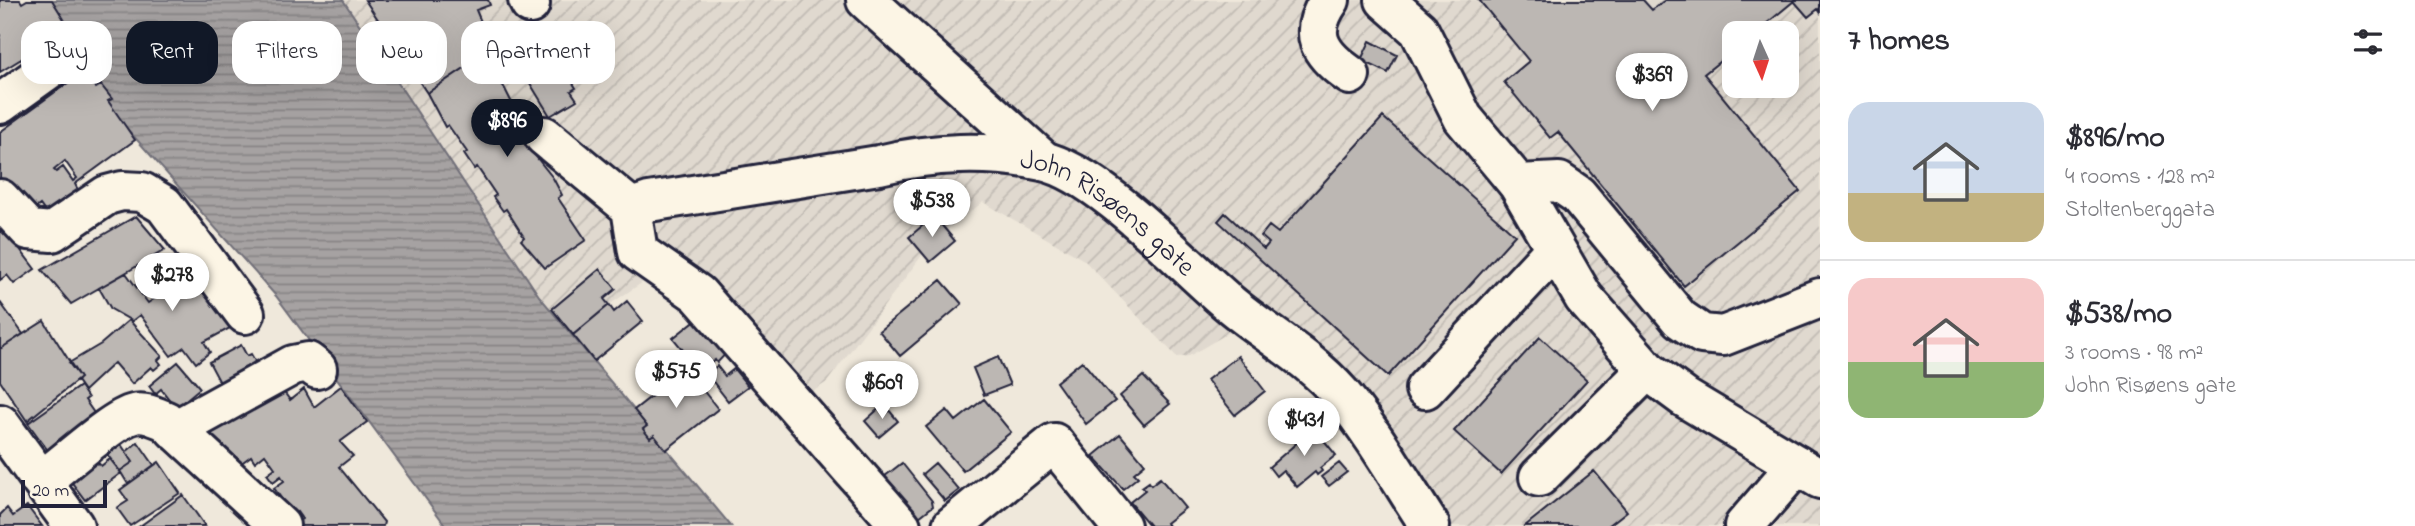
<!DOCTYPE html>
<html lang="en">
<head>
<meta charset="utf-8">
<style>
  body { margin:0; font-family:"Indie Flower",sans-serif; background:#f2f2f3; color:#2b2b33; height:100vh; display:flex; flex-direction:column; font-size:26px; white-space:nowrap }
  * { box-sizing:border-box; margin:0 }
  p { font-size:23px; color:#7c7c81 }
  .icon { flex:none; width:38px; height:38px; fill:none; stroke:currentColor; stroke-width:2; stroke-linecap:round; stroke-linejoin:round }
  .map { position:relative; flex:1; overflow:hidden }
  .details { display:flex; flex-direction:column; background:#fff; width:595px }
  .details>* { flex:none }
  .banner { position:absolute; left:21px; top:21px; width:665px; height:63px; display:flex; gap:14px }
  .needle { width:46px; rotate:177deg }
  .buttons { position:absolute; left:1722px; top:21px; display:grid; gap:14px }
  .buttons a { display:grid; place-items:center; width:77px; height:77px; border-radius:14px; background:#fff; box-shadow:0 7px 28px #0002; font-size:35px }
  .scale { position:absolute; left:21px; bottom:18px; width:86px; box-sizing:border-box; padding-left:7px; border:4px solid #22223b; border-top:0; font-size:19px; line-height:24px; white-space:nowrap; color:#22223b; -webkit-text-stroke:5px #fcf5e5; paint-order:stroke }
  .price { position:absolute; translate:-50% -60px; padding:0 16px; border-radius:24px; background:#fff; color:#222; font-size:23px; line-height:46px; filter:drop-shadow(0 2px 4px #0008) }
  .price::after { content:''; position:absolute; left:50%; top:42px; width:21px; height:16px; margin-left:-10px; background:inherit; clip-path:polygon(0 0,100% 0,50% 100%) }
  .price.current { background:#111827; color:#fff }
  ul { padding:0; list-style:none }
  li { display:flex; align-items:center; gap:21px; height:175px; padding:0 28px }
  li+li { border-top:2px solid #e1e1e2 }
  li span { display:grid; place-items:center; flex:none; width:196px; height:140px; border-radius:21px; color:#555 }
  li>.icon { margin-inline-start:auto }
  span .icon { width:84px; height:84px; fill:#fffc; stroke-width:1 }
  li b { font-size:30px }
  h2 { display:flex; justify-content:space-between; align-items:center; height:84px; padding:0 28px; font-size:30px }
  .tag { padding:0 24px; border-radius:21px; background:#fff; box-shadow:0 7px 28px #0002; font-size:24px; line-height:63px }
  .tag.current { background:#111827; color:#fff }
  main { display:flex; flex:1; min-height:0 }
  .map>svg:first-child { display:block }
</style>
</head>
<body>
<main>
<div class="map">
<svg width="1820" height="526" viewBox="0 0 1820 526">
  <defs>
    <pattern id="industrial-furrows" width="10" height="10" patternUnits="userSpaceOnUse" patternTransform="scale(1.75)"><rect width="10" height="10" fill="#e0d9cf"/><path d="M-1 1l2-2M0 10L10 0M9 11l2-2" fill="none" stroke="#c0bab3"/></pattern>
    <pattern id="water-rules" width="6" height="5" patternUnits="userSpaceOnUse" patternTransform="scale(1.75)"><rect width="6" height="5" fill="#a6a2a2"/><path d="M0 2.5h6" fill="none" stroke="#878485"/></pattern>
  </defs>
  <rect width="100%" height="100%" fill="#efe8db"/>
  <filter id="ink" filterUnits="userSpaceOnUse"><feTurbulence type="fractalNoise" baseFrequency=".0143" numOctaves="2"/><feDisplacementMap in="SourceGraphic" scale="14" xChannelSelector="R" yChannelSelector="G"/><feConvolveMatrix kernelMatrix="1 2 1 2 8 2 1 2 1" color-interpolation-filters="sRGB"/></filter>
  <g filter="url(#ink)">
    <path fill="url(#industrial-furrows)" fill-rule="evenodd" d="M 343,0 L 1820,0 L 1820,526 L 1435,526 L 1370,435 L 1242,325 L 1189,356 L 1177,357 L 1084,260 L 983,202 L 932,242 L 827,382 L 803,398 L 685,273 L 643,282 L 569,332 L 539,296 ZM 1734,33 L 1787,33 L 1787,86 L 1734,86 Z"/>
    <path fill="url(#water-rules)" stroke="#716f79" stroke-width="2" d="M 47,0 L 343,0 L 539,296 L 731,526 L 446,526 L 276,296 L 121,122 Z"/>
    <path fill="#bcb7b3" stroke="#22223b" stroke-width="2" fill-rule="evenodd" d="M 0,0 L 20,0 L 22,3 L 27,0 L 52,0 L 70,29 L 0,72 Z
      M 365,0 L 488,0 L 490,5 L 476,10 L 494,53 L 483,60 L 481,57 L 427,93 Z
      M 1479,0 L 1643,0 L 1652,10 L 1665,0 L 1820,0 L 1820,12 L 1818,9 L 1808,17 L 1794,1 L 1755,33 L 1734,33 L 1734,50 L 1704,74 L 1800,191 L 1684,286 L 1558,132 L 1550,138 L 1504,82 L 1529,61 Z
      M 542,33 L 576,88 L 571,91 L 577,100 L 550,116 L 511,52 Z
      M 1370,41 L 1397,55 L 1388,73 L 1361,60 Z
      M 481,57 L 504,87 L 513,105 L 509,108 L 528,133 L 537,150 L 533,153 L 553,178 L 562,195 L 558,198 L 586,240 L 545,268 L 521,240 L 524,237 L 506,209 L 503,211 L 493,197 L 496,195 L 477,167 L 474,169 L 464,154 L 467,152 L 448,125 L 445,127 L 427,93 Z
      M 83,72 L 96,88 L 101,85 L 112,99 L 108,101 L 135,140 L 75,184 L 78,190 L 46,213 L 40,205 L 25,216 L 0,188 L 0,132 ZM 65,161 L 77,178 L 73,181 L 63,167 L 56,172 L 54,170 Z
      M 1383,117 L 1515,235 L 1388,376 L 1218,221 L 1225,213 L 1264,249 L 1269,243 L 1261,236 L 1269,226 L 1278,233 Z
      M 136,216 L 165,250 L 71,304 L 42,270 Z
      M 934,216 L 955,241 L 930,262 L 909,237 Z
      M 4,228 L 35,269 L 14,284 L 7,275 L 0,280 L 0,231 Z
      M 600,269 L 616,289 L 604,299 L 609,305 L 573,335 L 552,309 Z
      M 193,272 L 232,327 L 204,342 L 210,352 L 196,363 L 184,347 L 171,356 L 140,315 L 132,321 L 111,309 L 99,288 L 126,273 L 148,303 Z
      M 941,280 L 962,304 L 900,356 L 879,331 Z
      M 627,301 L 643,321 L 594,361 L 573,335 L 609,305 L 614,312 Z
      M 0,302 L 23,334 L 0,349 Z
      M 707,311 L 734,345 L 717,363 L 715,360 L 700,371 L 673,338 Z
      M 129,320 L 162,356 L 158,360 L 161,364 L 154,370 L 151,367 L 132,384 L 114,363 L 84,391 L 77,381 L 80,378 L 69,363 L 101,344 Z
      M 44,321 L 80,378 L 27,421 L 0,381 L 0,349 Z
      M 1540,337 L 1587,380 L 1501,474 L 1454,431 Z
      M 241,345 L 247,356 L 251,354 L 255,361 L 252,365 L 257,375 L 225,392 L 209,362 Z
      M 1238,356 L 1265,391 L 1235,415 L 1207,380 Z
      M 998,357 L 1010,385 L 984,395 L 973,368 Z
      M 1082,361 L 1115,401 L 1086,424 L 1056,382 Z
      M 178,362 L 200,388 L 176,408 L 161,389 L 155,394 L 149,386 Z
      M 717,366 L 725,376 L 734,369 L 748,386 L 728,401 L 707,374 Z
      M 686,369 L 718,409 L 666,450 L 654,435 L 650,438 L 643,429 L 647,426 L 634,410 Z
      M 1143,376 L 1170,404 L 1144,425 L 1120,396 Z
      M 80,386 L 88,398 L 85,400 L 103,426 L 57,463 L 28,423 Z
      M 341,386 L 367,422 L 340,442 L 353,456 L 339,467 L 384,522 L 383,526 L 297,526 L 295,523 L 302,519 L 297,512 L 293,515 L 274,488 L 284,481 L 281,476 L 273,482 L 267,474 L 275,468 L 265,454 L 255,462 L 251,456 L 232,470 L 192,434 L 283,391 L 290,400 L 304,389 L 314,407 Z
      M 984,399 L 1011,432 L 963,471 L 926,427 L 947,410 L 956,421 Z
      M 884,404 L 898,421 L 879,437 L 865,421 Z
      M 1314,428 L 1336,455 L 1320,468 L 1322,471 L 1317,475 L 1315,472 L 1297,487 L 1283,470 L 1276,476 L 1269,467 Z
      M 1120,434 L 1145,464 L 1134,473 L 1138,477 L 1123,489 L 1093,456 Z
      M 138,442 L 154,465 L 128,484 L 120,471 L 133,462 L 126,452 Z
      M 120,443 L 133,462 L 120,471 L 106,453 Z
      M 90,452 L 101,466 L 110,459 L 121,473 L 85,500 L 64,472 Z
      M 159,462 L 180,493 L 130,526 L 117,508 L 128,501 L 120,490 Z
      M 902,463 L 932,501 L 933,506 L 914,521 L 876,483 Z
      M 935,463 L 959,490 L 945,501 L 922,474 Z
      M 1339,463 L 1347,472 L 1329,486 L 1321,477 Z
      M 1594,471 L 1627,511 L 1608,526 L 1525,526 Z
      M 1160,478 L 1185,508 L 1166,523 L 1168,526 L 1150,526 L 1130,502 L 1145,490 L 1142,487 L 1149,482 L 1151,485 Z
      M 183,495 L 205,526 L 140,526 Z
      M 27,506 L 42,526 L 0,526 L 0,515 L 7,508 L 13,516 Z"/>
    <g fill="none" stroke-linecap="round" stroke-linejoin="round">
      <g stroke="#22223b" stroke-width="44">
        <g id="minor">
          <path d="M 528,0 L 530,4"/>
          <path d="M 866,0 L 1044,161"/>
          <path d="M 1330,0 C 1306,34 1320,54 1350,75"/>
          <path d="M 1385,0 L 1419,30 L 1463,118 L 1518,184 L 1584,298 L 1647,370 L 1685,398 L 1820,479"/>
          <path d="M 0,104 L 70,54"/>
          <path d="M 544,136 L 631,208 L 638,252 L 698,294 L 901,526"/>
          <path d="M 1518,184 L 1559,182 L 1578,195 L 1680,319 L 1702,334 L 1723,336 L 1820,298"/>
          <path d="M 0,199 L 29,230 L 52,232 L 107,195 L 122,191 L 142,192 L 164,205 L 245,314"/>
          <path id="s1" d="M 631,208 L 649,202 L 879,165 C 931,152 989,150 1042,161 C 1100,173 1183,265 1230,304 C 1267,335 1309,357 1341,394 C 1375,435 1401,482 1430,526"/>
          <path d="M 1425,389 L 1554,250"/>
          <path d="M 0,424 L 74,526"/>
          <path d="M 175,430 L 293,365 L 308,362 L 317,369"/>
          <path d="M 1539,477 L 1647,370"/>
          <path d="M 41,481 C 62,466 114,418 134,414 C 145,411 156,417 166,421 L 280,526"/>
          <path d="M 952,526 L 1054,443 L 1121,526"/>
          <path d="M 1744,526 L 1797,465"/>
        </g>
      </g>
      <use href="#minor" stroke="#fcf5e5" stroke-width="38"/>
    </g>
  </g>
  <g text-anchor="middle" stroke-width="5" stroke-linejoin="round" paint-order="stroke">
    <g font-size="28" fill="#22223b" stroke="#fcf5e5">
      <text dy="10" stroke="none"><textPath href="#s1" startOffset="499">John Risøens gate</textPath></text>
    </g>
  </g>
</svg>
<div class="buttons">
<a><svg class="needle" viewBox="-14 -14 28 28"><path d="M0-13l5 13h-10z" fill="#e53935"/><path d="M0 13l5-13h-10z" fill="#7c7c81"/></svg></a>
</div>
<div class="scale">20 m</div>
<b class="price" style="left:1652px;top:113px">$369</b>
<b class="price current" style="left:507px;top:159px">$896</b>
<b class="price" style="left:932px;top:239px">$538</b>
<b class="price" style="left:172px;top:313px">$278</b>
<b class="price" style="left:676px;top:410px">$575</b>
<b class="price" style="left:882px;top:421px">$609</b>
<b class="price" style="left:1304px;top:458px">$431</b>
<div class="banner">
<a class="tag">Buy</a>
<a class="tag current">Rent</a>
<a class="tag">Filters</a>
<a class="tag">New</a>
<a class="tag">Apartment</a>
</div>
</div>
<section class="details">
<h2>7 homes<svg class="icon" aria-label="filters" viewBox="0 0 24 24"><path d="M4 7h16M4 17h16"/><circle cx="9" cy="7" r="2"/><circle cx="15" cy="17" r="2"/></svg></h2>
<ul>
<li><span style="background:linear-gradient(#c9d6e8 65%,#c2b280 0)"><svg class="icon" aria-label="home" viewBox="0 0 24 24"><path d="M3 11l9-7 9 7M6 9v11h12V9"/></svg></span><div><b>$896/mo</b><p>4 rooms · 128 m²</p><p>Stoltenberggata</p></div></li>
<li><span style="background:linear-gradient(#f6c9c9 60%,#8fb573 0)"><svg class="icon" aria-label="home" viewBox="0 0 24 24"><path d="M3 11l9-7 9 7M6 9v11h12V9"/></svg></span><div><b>$538/mo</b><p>3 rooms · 98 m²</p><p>John Risøens gate</p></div></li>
</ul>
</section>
</main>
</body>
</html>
